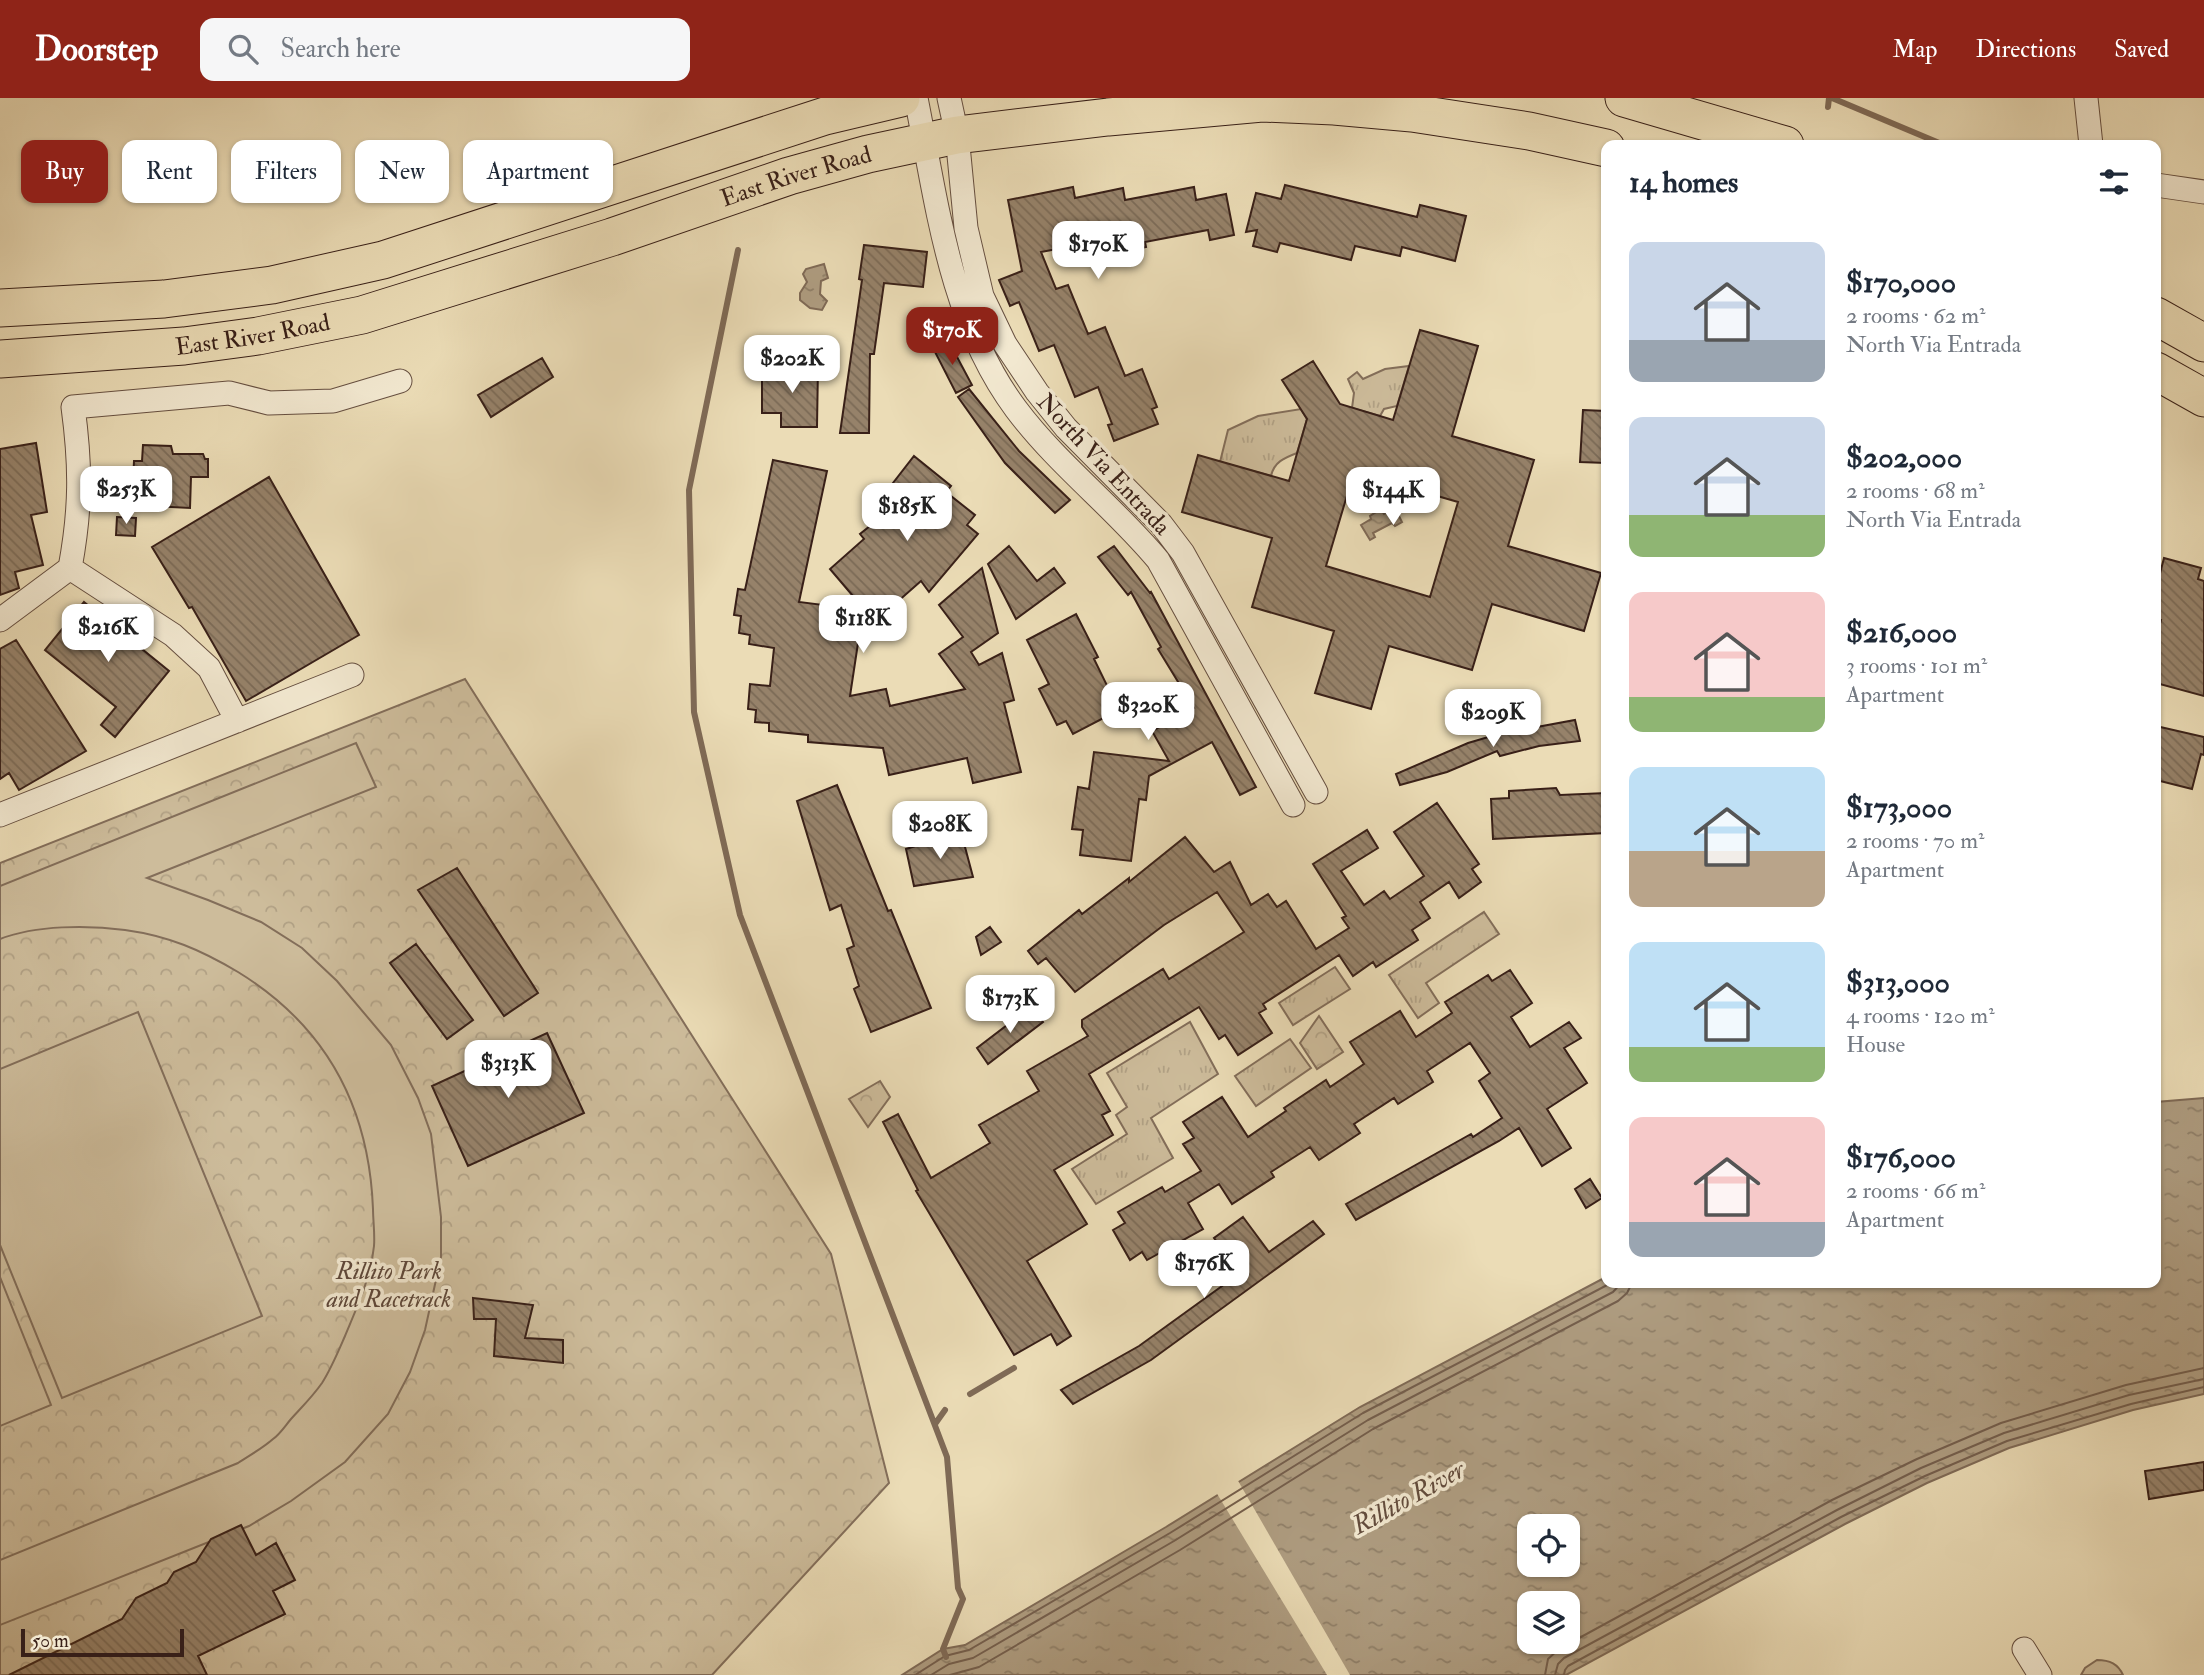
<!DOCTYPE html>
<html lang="en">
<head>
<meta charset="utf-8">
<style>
  body { margin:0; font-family:"IM FELL Double Pica",serif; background:#f6f6f7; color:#1f2937; height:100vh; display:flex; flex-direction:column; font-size:26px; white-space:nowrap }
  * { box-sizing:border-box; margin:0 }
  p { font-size:23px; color:#747a83 }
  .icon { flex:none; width:38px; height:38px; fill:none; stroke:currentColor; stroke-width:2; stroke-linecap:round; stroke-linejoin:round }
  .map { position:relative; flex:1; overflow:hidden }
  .details { position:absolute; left:1601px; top:42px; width:560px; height:1148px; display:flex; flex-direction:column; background:#fff; border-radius:14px; box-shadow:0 2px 5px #0004 }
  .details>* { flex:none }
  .guide { position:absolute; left:21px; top:42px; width:665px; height:63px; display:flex; gap:14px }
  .buttons { position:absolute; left:1517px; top:1416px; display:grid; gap:14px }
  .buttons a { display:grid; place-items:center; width:63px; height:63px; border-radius:14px; background:#fff; box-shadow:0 2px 5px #0004; font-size:35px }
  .scale { position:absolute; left:21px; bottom:18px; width:163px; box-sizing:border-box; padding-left:7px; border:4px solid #392018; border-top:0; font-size:19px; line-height:24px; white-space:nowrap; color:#392018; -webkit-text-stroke:5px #f2e8d0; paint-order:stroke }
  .price { position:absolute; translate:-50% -60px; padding:0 16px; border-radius:14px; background:#fff; color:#222; font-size:23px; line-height:46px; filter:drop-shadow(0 2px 4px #0008) }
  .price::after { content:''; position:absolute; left:50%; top:42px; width:21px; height:16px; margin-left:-10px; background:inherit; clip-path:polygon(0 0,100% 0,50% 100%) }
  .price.current { background:#8f2418; color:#fff }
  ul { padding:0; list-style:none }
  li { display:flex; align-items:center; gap:21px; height:175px; padding:0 28px }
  li span { display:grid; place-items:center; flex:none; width:196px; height:140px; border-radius:14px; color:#555 }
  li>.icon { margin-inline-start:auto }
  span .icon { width:84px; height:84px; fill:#fffc; stroke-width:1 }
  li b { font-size:30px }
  h2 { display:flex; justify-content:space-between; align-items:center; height:84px; padding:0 28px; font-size:30px }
  .chip { padding:0 24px; border-radius:14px; background:#fff; box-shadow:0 2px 5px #0004; font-size:24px; line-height:63px }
  .chip.current { background:#8f2418; color:#fff }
  header { display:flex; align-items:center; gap:42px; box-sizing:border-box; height:98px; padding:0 35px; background:#8f2418; color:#fff }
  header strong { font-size:33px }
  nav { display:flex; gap:38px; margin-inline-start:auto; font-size:24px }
  .search { width:490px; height:63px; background:#f6f6f7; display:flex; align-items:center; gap:18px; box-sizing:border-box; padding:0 24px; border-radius:14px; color:#747a83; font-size:26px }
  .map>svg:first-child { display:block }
</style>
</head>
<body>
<header>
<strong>Doorstep</strong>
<div class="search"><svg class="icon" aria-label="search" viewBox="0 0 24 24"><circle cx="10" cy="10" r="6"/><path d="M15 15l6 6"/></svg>Search here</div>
<nav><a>Map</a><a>Directions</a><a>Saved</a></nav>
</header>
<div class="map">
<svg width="2204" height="1577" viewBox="0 0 2204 1577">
  <defs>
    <pattern id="grass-tufts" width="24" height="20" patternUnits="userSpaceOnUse" patternTransform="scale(1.75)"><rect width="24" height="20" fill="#cdbc9b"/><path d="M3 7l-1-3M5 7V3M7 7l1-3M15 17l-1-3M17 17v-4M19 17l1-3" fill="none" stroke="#b1a185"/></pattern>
    <pattern id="park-crowns" width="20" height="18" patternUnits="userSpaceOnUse" patternTransform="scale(1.75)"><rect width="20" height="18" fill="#cdbc9b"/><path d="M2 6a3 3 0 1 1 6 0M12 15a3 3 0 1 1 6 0" fill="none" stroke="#b1a185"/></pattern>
    <pattern id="water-ripples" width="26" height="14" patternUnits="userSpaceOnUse" patternTransform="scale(1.75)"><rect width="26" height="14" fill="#ae9c80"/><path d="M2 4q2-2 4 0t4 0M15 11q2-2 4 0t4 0" fill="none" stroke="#8f7f68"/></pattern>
    <pattern id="building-back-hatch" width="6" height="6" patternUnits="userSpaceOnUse" patternTransform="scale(1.75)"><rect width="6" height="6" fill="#96826a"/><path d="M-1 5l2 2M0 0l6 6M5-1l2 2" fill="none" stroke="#7b6a56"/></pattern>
  </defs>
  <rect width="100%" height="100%" fill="#ebdcb6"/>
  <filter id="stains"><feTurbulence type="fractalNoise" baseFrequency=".00286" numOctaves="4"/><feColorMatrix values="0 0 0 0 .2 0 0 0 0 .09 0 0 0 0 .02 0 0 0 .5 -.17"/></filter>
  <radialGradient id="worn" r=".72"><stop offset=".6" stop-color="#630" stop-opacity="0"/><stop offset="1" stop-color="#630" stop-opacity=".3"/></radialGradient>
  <path fill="url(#grass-tufts)" stroke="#836e5a" stroke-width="2" d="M 1409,268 L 1397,308 L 1384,311 L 1380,318 L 1352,310 L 1354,295 L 1348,281 L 1357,274 L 1363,281 L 1385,271 Z
    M 1301,311 L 1307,321 L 1297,355 C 1284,360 1274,364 1271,378 L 1220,364 L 1228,332 L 1258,318 Z
    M 1484,814 L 1499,836 L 1426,885 L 1439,905 L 1418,920 L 1389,877 Z
    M 1335,869 L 1350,891 L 1293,927 L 1279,905 Z
    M 1190,924 L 1218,976 L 1151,1020 L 1173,1060 L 1096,1106 L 1072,1071 L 1127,1036 L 1116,1017 L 1127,1009 L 1107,975 Z
    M 1290,941 L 1311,970 L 1256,1008 L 1235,978 Z"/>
  <path fill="url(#park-crowns)" stroke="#836e5a" stroke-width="2" d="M 465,581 L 831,1156 L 889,1385 L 712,1577 L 0,1577 L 0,765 Z
    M 1319,918 L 1343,954 L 1317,971 L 1300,945 Z
    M 880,983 L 890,999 L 868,1029 L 849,1001 Z"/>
  <path fill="#cdbc9b" stroke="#836e5a" stroke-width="2" d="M 356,645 L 376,689 L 147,780 L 208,802 L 261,824 L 302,850 L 337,883 L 391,947 L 418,1000 L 431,1036 L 441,1119 L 441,1159 L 425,1232 L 410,1274 L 388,1316 L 345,1364 L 291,1403 L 249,1428 L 0,1527 L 0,1462 L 238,1365 C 250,1357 263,1350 273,1341 C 280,1336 285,1328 291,1321 C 301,1310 313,1298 322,1285 C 331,1271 338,1254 345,1238 C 357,1209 371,1179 374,1148 C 375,1136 373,1122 373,1111 C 369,1007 326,928 238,874 C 201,852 169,838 125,832 C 88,827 36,827 0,841 L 0,788 Z
    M 138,914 L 262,1218 L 62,1300 L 0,1147 L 0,971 Z
    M 0,1179 L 51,1307 L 0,1328 Z
    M 2097,1562 C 2110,1562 2118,1566 2123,1577 L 2081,1577 L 2085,1570 Z"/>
  <path fill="url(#water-ripples)" stroke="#7f6a56" stroke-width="2" fill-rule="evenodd" d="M 824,166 L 828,180 L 821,183 L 820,196 L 827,203 L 822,212 L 810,210 L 800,202 L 800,195 L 807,184 L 803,176 L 806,171 Z
    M 1395,410 L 1402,424 L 1395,428 L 1392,425 L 1373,435 L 1375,439 L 1370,442 L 1361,427 L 1371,421 L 1370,418 L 1381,411 L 1384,416 Z
    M 2204,1000 L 2204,1296 L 2133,1312 L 2009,1350 L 1927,1385 L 1845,1426 L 1566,1577 L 902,1577 L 943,1551 L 965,1547 L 1166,1429 L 1360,1309 L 1606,1179 L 1606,1185 L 2156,1185 L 2156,1004 ZM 1530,1428 L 1568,1428 L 1568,1466 L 1530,1466 ZM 1530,1505 L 1568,1505 L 1568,1544 L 1530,1544 Z"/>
  <path fill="#ebdcb6" d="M 1237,1381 L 1350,1577 L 1327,1577 L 1216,1394 Z"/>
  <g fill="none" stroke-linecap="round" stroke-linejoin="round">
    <path stroke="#745e4c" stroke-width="2" d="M 915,1577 L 945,1558 L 969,1552 L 1170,1435 L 1363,1315 L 1611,1185
      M 931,1577 L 949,1566 L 973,1560 L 1174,1443 L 1368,1322 L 1613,1194 L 1621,1185
      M 950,1577 L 979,1569 L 1180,1452 L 1373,1331 L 1618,1203 L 1627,1195 L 1632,1185
      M 1545,1577 L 1548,1561 L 1559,1551 L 1832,1402 L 1917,1361 L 2001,1325 L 2126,1287 L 2204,1270
      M 1555,1577 L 1558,1566 L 1564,1560 L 1837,1412 L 1921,1370 L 2004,1335 L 2129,1297 L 2204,1281
      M 1564,1577 L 1565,1572 L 1568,1568 L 1841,1419 L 1925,1378 L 2007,1343 L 2131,1306 L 2204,1289"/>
    <path stroke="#7f6a56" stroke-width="6" d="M 1832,0 L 1944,47
      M 1828,9 L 1829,0
      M 738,152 L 689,392 L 694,614 L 740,817 L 947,1359 L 958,1490 L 963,1501 L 943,1551 L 946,1559
      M 970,1296 L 1014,1270
      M 935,1326 L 945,1312"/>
  </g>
  <path fill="url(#building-back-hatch)" stroke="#392018" stroke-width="2" fill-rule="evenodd" d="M 1285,87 L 1417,119 L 1420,107 L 1466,118 L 1455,163 L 1402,149 L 1400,158 L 1355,148 L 1351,162 L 1280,145 L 1277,154 L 1253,148 L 1257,132 L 1246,134 L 1256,95 L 1281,101 Z
    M 1073,89 L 1075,100 L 1123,90 L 1125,102 L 1194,89 L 1196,102 L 1226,96 L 1234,137 L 1210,142 L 1208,132 L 1145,144 L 1146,149 L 1127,153 L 1126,145 L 1079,154 L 1078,147 L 1041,154 L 1056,191 L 1068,187 L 1088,236 L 1105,229 L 1125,278 L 1142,271 L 1157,309 L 1152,311 L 1158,326 L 1114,343 L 1108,327 L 1112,326 L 1098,289 L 1075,299 L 1054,247 L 1039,253 L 1019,204 L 1010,208 L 999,182 L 1022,173 L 1008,102 Z
    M 864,147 L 927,154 L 923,189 L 884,185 L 874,256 L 870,256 L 869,335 L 840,335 L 862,182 L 859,181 Z
    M 1420,232 L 1478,248 L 1452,338 L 1534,362 L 1508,448 L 1601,475 L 1584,533 L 1492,506 L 1472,572 L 1389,548 L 1371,611 L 1315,595 L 1334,533 L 1252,509 L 1272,440 L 1182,414 L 1198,357 L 1289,383 L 1307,321 L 1282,282 L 1313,263 L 1340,306 L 1393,322 ZM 1354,374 L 1458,404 L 1430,499 L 1326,468 Z
    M 948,242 L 972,287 L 956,295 L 933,250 Z
    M 542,260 L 553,279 L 491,319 L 478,297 Z
    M 783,268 L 818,268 L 817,329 L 781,329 L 781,315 L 762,315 L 762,274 L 782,274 Z
    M 969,291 L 1019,353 L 1070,402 L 1055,415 L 1005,365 L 958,299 Z
    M 1583,312 L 1606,313 L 1606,365 L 1580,364 Z
    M 36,345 L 47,414 L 31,417 L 43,467 L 15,474 L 19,490 L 0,497 L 0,351 Z
    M 143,347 L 171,348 L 173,356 L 203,356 L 205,361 L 208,361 L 208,379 L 191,379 L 190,410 L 132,407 L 134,363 L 142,363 Z
    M 914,358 L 951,388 L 946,394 L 975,417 L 967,427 L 978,436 L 929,494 L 921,483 L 888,512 L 894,519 L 881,531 L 830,471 L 864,441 L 860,436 L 890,412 L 879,403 Z
    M 773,362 L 827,373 L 799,504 L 863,512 L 850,598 L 886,591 L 890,608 L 965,591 L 939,556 L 963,539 L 939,507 L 982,470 L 998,535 L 971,554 L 979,567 L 1002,555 L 1014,602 L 1004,605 L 1021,674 L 973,685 L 967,660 L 889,677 L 883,650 L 808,644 L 808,637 L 769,633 L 769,625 L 755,624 L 756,612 L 748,611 L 750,586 L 770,588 L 774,550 L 749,546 L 750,537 L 739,535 L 741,518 L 734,517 L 738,491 L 745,492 Z
    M 269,379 L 359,537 L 246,603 L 192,509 L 189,510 L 152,449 Z
    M 117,419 L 136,420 L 135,438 L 116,437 Z
    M 1009,448 L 1037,483 L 1054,470 L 1065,485 L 1016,521 L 988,466 Z
    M 1114,448 L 1150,495 L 1151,494 L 1256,689 L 1240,697 L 1212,644 L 1149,678 L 1146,702 L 1139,701 L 1131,763 L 1080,757 L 1083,732 L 1072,731 L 1078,689 L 1089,691 L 1094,654 L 1169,663 L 1152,633 L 1194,610 L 1158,551 L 1161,549 L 1131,494 L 1128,497 L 1098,459 Z
    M 2164,460 L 2201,470 L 2198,481 L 2204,483 L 2204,598 L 2156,585 L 2156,541 L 2161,522 L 2156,521 L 2156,491 Z
    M 84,504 L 169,573 L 115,639 L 101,627 L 116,609 L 45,552 Z
    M 1076,516 L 1098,559 L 1094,561 L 1119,612 L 1073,636 L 1066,623 L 1057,627 L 1039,591 L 1049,586 L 1027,542 Z
    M 16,542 L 86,653 L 19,692 L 9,675 L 0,681 L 0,551 Z
    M 1575,622 L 1580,643 L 1539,648 L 1500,658 L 1497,653 L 1447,674 L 1400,687 L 1396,676 L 1468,645 L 1526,628 L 1526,631 Z
    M 2156,628 L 2204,639 L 2204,657 L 2201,656 L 2192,691 L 2156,682 Z
    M 837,687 L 888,813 L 891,812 L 931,910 L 871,934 L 854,891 L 859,888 L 847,851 L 854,848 L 841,807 L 830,812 L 797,703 Z
    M 1556,690 L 1560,697 L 1606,695 L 1606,735 L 1493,741 L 1491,701 L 1509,700 L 1509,693 Z
    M 1437,705 L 1479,766 L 1472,771 L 1481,784 L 1459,800 L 1449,784 L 1420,804 L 1430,820 L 1412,832 L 1418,842 L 1376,869 L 1373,864 L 1353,878 L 1339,857 L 1263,906 L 1266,911 L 1259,915 L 1272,935 L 1238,957 L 1225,937 L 1219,941 L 1199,909 L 1089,976 L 1110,1013 L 1102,1017 L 1113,1037 L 1054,1072 L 1087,1126 L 1027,1163 L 1071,1238 L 1057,1247 L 1051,1236 L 1014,1257 L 916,1093 L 918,1092 L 883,1024 L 898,1016 L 931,1080 L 990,1045 L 979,1027 L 1039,993 L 1027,973 L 1088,938 L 1082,929 L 1082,922 L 1163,871 L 1169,881 L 1244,834 L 1217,794 L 1164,827 L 1075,894 L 1046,860 L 1038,866 L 1028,853 L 1079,812 L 1082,816 L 1129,780 L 1129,784 L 1185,739 L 1214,774 L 1230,764 L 1251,807 L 1268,796 L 1277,809 L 1286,803 L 1316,851 L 1349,830 L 1342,820 L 1346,818 L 1313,766 L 1367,732 L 1378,750 L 1341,773 L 1364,807 L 1384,793 L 1390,801 L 1424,778 L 1394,734 Z
    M 961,734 L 973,779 L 914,788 L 906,751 Z
    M 457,770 L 538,895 L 504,918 L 418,792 Z
    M 990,829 L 1001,844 L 981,857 L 976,839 Z
    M 416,846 L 473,922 L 447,941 L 390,865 Z
    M 1510,872 L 1532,905 L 1511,919 L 1530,949 L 1569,924 L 1581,940 L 1564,950 L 1587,985 L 1547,1011 L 1571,1050 L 1542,1068 L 1519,1030 L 1499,1043 L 1356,1122 L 1346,1106 L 1471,1036 L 1473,1039 L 1502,1020 L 1479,983 L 1490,975 L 1470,945 L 1427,973 L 1433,984 L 1398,1006 L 1394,1000 L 1354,1026 L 1360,1035 L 1319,1062 L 1310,1049 L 1271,1074 L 1274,1079 L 1232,1106 L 1219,1086 L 1188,1105 L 1203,1131 L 1147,1162 L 1142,1154 L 1130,1162 L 1113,1132 L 1125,1125 L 1118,1114 L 1162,1089 L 1165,1094 L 1201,1073 L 1183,1046 L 1194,1040 L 1183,1024 L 1222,999 L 1248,1039 L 1286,1013 L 1284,1010 L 1326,982 L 1330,989 L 1364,966 L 1350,944 L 1400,913 L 1416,939 L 1452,915 L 1445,904 L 1488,877 L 1492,883 Z
    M 1032,908 L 1043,924 L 988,966 L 977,950 Z
    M 547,935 L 584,1015 L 468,1068 L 432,988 Z
    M 1590,1081 L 1602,1100 L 1586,1110 L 1575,1091 Z
    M 1243,1119 L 1269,1154 L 1313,1123 L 1324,1136 L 1151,1262 L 1073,1306 L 1061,1292 L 1139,1248 L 1240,1175 L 1214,1140 Z
    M 473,1200 L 533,1207 L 525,1240 L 563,1242 L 563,1265 L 494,1258 L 496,1221 L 474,1221 Z
    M 2204,1364 L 2204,1392 L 2149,1401 L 2145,1373 Z
    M 241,1427 L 256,1457 L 276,1445 L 295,1482 L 273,1493 L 285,1516 L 198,1558 L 207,1577 L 9,1577 L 122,1521 L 136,1500 L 167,1485 L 174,1474 L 196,1464 L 211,1441 Z"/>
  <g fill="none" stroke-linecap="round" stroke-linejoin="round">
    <g stroke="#664f40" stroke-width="25">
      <path id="street" d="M 916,0 C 937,105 950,223 1016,311 C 1058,367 1114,409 1158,462 L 1293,707
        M 949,0 L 957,37 L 966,130 L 982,198 L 1005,246 L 1037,294 L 1066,330 L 1161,426 L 1183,455 L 1316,694
        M 2086,0 L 2091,47
        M 2156,87 L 2204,94
        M 70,470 L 173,537 L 209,570 L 237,623
        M 0,522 L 70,470 C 81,411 81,368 73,309 L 229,295 L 269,305 L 333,303 L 400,283
        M 0,717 L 352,577
        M 2024,1551 L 2040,1577"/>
    </g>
    <g stroke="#392018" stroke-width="39">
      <g id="primary">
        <path d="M 1624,0 L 1785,47"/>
        <path d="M 0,210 L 164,201 L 272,187 L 383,162 L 825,18 L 901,0"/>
        <path d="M 2156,218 L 2204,245"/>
        <path id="s1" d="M 0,261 L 184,248 L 258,238 L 362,217 L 612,139 L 789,78 L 868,56 L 957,37 L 1108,19 L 1262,5 L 1334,8 L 1412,15 L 1529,33 L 1606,50"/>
        <path d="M 2156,273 L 2204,300"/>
      </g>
    </g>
    <use href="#street" stroke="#f2e8d0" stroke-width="23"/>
    <use href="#primary" stroke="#ebdcb6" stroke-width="37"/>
  </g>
  <g text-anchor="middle" stroke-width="7" stroke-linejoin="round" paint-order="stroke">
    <g font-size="24" fill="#392018" stroke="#f2e8d0">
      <text dy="8" stroke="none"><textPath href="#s1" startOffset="821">East River Road</textPath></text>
      <text dy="8" stroke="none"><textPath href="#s1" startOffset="254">East River Road</textPath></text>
      <text transform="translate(1104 366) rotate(47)" y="8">North Via Entrada</text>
    </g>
    <g font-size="24" font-style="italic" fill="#5e4739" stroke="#f2e8d0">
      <text x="389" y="1181">Rillito Park<tspan x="389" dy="28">and Racetrack</tspan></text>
    </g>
    <g font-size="26" font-style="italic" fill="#624b3c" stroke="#f2e8d0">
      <text transform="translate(1408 1399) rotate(-29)" y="9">Rillito River</text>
    </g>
  </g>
  <rect width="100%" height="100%" filter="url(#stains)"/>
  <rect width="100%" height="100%" fill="url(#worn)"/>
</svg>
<div class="buttons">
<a><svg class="icon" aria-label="locate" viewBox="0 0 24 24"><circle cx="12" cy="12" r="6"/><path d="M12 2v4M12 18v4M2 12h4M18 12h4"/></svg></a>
<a><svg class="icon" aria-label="layers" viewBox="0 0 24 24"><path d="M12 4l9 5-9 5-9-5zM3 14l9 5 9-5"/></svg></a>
</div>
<div class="scale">50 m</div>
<b class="price" style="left:1098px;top:183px">$170K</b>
<b class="price current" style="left:952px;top:269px">$170K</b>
<b class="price" style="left:792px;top:297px">$202K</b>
<b class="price" style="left:126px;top:428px">$253K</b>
<b class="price" style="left:1393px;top:429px">$144K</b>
<b class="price" style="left:907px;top:445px">$185K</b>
<b class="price" style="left:863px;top:557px">$118K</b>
<b class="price" style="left:108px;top:566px">$216K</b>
<b class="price" style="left:1148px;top:644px">$320K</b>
<b class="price" style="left:1493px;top:651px">$209K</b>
<b class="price" style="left:940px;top:763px">$208K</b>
<b class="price" style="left:1010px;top:937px">$173K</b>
<b class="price" style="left:508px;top:1002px">$313K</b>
<b class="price" style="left:1204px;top:1202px">$176K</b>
<div class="guide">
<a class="chip current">Buy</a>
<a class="chip">Rent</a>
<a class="chip">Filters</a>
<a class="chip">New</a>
<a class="chip">Apartment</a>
</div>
<section class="details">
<h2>14 homes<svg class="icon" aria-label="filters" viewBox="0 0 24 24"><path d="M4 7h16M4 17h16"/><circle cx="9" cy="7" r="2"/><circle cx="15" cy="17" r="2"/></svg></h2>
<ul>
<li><span style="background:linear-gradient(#c9d6e8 70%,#9aa5b1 0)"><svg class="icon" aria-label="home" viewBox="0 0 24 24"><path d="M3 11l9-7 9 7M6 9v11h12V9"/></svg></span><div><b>$170,000</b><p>2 rooms · 62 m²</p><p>North Via Entrada</p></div></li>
<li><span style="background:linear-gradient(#c9d6e8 70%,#8fb573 0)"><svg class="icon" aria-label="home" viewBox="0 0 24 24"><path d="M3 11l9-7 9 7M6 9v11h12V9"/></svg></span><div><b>$202,000</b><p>2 rooms · 68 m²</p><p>North Via Entrada</p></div></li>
<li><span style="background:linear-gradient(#f6c9c9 75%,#8fb573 0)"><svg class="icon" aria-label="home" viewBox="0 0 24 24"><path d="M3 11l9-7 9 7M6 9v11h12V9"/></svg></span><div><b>$216,000</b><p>3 rooms · 101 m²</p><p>Apartment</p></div></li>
<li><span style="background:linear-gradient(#bfe0f5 60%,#b9a48a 0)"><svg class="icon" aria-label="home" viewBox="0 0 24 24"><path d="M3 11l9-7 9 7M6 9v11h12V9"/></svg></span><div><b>$173,000</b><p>2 rooms · 70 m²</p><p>Apartment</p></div></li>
<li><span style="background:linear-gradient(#bfe0f5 75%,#8fb573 0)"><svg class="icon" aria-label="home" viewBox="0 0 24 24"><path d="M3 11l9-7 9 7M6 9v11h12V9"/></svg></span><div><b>$313,000</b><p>4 rooms · 120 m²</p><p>House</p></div></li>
<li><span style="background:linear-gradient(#f6c9c9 75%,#9aa5b1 0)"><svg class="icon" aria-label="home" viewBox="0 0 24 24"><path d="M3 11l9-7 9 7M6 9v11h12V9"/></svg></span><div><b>$176,000</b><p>2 rooms · 66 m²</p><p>Apartment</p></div></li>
</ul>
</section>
</div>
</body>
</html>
